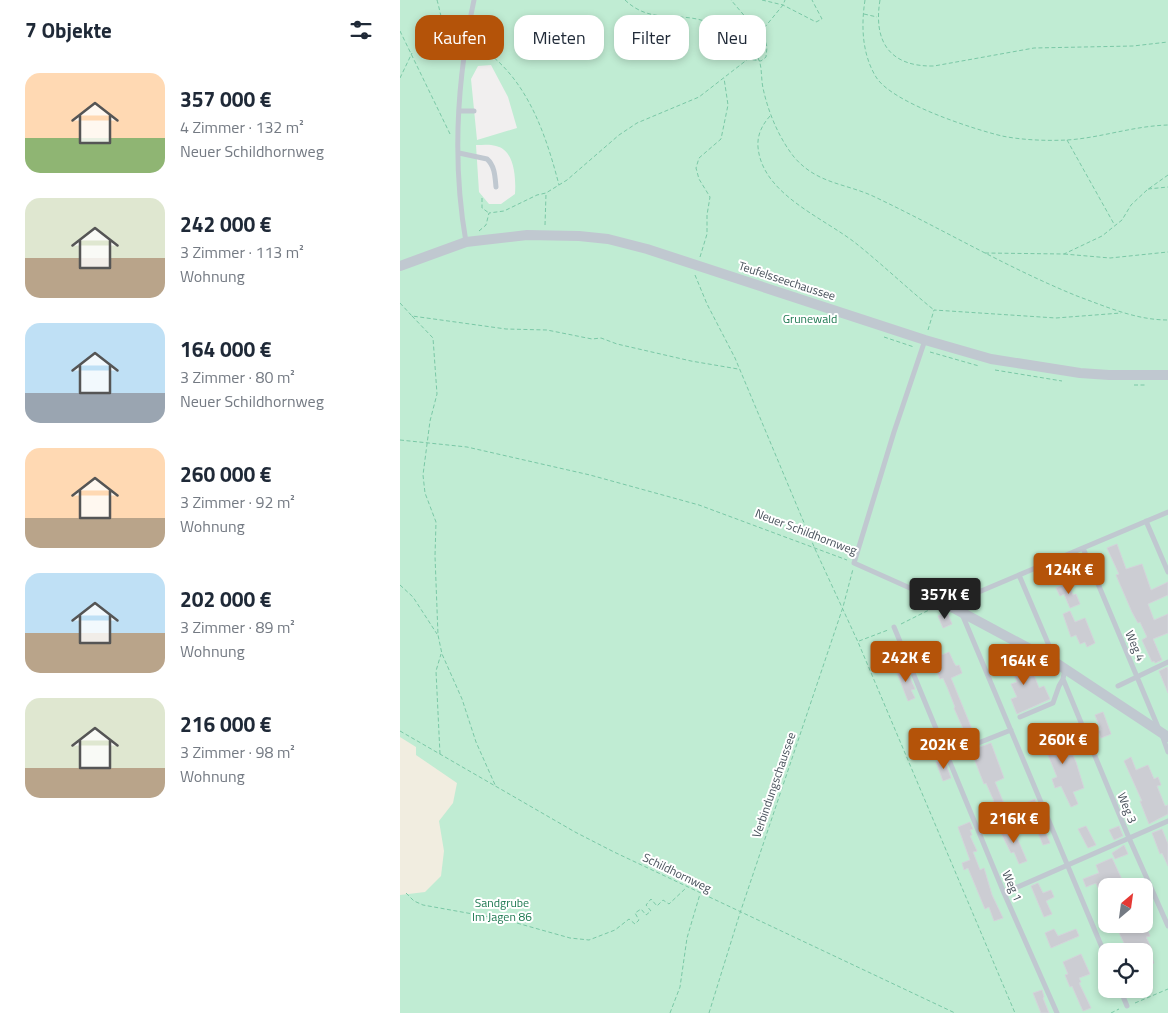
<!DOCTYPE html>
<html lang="de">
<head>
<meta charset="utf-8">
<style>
  body { margin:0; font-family:"Titillium Web",sans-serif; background:#f2f2f3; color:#1f2937; height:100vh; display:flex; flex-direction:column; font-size:19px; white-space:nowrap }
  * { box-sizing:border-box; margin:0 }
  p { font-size:16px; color:#747a83 }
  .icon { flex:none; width:28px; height:28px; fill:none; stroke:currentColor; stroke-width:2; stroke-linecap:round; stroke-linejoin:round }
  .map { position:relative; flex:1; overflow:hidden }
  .sheet { display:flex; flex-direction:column; background:#fff; width:400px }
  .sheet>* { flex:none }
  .banner { position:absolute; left:15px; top:15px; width:475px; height:45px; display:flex; gap:10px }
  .needle { width:32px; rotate:29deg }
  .tools { position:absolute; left:698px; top:878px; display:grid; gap:10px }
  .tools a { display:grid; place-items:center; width:55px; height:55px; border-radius:10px; background:#fff; box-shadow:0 2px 8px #0003; font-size:25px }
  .price { position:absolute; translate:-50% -42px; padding:0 11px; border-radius:5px; background:#b45309; color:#fff; font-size:16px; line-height:32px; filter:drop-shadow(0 1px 2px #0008) }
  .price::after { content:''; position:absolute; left:50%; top:30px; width:15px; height:11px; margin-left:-8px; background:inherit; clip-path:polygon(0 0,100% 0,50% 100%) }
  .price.on { background:#222; color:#fff }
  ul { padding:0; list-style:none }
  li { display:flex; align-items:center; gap:15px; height:125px; padding:0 25px }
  li span { display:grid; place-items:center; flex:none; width:140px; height:100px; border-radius:15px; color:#555 }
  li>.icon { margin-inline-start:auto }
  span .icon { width:60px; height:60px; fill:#fffc; stroke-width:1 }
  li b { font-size:21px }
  h2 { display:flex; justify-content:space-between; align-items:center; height:60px; padding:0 25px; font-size:21px }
  .chip { padding:0 18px; border-radius:15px; background:#fff; box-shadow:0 2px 8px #0003; font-size:18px; line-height:45px }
  .chip.on { background:#b45309; color:#fff }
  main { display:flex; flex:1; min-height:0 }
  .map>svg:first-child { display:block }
</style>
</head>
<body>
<main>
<section class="sheet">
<h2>7 Objekte<svg class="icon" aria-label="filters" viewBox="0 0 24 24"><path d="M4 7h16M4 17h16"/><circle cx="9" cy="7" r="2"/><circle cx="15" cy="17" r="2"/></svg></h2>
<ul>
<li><span style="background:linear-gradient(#ffd9b3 65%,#8fb573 0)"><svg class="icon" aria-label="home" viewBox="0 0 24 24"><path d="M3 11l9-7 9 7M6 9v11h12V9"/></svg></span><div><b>357 000 €</b><p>4 Zimmer · 132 m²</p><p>Neuer Schildhornweg</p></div></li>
<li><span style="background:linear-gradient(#dfe7d0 60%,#b9a48a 0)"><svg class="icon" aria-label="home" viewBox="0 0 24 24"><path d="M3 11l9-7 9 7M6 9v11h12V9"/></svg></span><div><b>242 000 €</b><p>3 Zimmer · 113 m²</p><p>Wohnung</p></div></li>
<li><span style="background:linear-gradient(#bfe0f5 70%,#9aa5b1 0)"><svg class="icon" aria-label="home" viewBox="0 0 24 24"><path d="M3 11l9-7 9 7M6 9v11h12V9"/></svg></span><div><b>164 000 €</b><p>3 Zimmer · 80 m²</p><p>Neuer Schildhornweg</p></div></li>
<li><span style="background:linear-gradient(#ffd9b3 70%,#b9a48a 0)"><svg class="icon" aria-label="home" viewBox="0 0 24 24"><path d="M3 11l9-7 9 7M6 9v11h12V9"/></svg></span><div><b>260 000 €</b><p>3 Zimmer · 92 m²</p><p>Wohnung</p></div></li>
<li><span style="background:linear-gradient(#bfe0f5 60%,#b9a48a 0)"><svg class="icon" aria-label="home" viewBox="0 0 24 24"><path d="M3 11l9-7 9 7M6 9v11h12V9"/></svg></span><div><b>202 000 €</b><p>3 Zimmer · 89 m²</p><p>Wohnung</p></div></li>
<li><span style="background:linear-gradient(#dfe7d0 70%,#b9a48a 0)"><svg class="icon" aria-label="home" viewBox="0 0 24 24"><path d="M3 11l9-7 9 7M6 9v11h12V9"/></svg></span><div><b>216 000 €</b><p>3 Zimmer · 98 m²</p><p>Wohnung</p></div></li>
</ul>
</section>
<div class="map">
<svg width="768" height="1013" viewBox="0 0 768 1013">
  <rect width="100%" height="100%" fill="#f1efef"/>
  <path fill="#c0ecd3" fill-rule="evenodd" d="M 0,0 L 768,0 L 768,1013 L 0,1013 ZM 91,65 L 108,97 L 117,128 L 77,140 L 71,79 L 78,66 ZM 76,145 C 82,145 90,144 96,146 C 115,150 116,179 115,194 L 101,204 L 89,204 L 79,192 ZM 706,886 L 744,886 L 744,924 L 706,924 ZM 706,951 L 744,951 L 744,989 L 706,989 Z"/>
  <path fill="#f1ede0" d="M 0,737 L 16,747 L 16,755 L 57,783 L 53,803 L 39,821 L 44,851 L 41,876 L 25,892 L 0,895 Z"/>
  <path fill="#cccdd3" stroke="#d3d4da" d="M 717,544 L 726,569 L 742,564 L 751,590 L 768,582 L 768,595 L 748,604 L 754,620 L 768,614 L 768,633 L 753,639 L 762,660 L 755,663 L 754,661 L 752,662 L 742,640 L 747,637 L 740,622 L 738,623 L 732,612 L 716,575 L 719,574 L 707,548 Z
    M 654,571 L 658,581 L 648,585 L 644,575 Z
    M 668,583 L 673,595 L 676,594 L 680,604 L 670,608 L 664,594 L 660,596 L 656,588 Z
    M 670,611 L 675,622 L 685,618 L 695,643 L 687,647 L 685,642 L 680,644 L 676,635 L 671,637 L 663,614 Z
    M 547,612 L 552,624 L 543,628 L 538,616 Z
    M 538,644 L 542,655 L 549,652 L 554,663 L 556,666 L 559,665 L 562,673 L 551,678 L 576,739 L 569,742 L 554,708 L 555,707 L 548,689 L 543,678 L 540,679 L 536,669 L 539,667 L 530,647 Z
    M 611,650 L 616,662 L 619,661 L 626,678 L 634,675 L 639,688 L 644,686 L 650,699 L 617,714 L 611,699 L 617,697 L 611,684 L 617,682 L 609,663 L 602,666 L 598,655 Z
    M 505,667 L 515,689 L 511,690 L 515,698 L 508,701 L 496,670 Z
    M 767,667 L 768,669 L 768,693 L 759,671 Z
    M 703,712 L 711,734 L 701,738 L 698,731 L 701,730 L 695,715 Z
    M 661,729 L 676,762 L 684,788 L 673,792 L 678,804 L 671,807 L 661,786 L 655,788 L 652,779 L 657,777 L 651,762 L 644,746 L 640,748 L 637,740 Z
    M 591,743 L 604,778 L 595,782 L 612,823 L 606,826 L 599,810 L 596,811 L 593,802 L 594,801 L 586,783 L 584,784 L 572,753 L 572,750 Z
    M 731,757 L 736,770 L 748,765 L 754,779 L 758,777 L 761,785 L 757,786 L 765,806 L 768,805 L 768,814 L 749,824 L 740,801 L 742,801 L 724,761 Z
    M 544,759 L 551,778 L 543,781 L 536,762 Z
    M 635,799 L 646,825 L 637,828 L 626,803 Z
    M 570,822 L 573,829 L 570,830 L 572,835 L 570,836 L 577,851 L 573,852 L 580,870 L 584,868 L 592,895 L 603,918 L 594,921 L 589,907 L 585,909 L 568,868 L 564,870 L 562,863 L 570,860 L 558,827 Z
    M 612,826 L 627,861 L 619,864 L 614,852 L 611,853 L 600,831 Z
    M 643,826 L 650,843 L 643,845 L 636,828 Z
    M 686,826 L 696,845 L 688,848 L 678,829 Z
    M 719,826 L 723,836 L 714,840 L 709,830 Z
    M 762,829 L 768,844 L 768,866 L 762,853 L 760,854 L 752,833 Z
    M 724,845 L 728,854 L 715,859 L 712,853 Z
    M 712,858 L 724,884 L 706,886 L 706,893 L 701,895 L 696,883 L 686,887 L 683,879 L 699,873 L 696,865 Z
    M 638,883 L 643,893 L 651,890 L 654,897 L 646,901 L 652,914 L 644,917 L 631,886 Z
    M 715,924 L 739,924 L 741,929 L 746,927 L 750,936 L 746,937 L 752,950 L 749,951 L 754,963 L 746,967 L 751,980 L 744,983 L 744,951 L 732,951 L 728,943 L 725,945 Z
    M 654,929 L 658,936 L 676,929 L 679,936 L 651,948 L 645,933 Z
    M 681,954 L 690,974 L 679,978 L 681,982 L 679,983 L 691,1008 L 683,1011 L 672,986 L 670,987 L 665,975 L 668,974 L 663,962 Z
    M 642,990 L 644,997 L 643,998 L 649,1013 L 641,1013 L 633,993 Z"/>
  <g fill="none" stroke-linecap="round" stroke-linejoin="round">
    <path stroke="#7ac8a6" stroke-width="1" stroke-dasharray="4 2.5" stroke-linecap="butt" d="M 37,0 C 41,13 45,45 58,50
      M 225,0 C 251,25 279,11 307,22 C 316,25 346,44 352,50 C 364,61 360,74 363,88 C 368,112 379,138 394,157 C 418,185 447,183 477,198 C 544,230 608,268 677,296 C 707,307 736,320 768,320
      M 362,0 L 383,5 L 416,22 L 422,19 L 412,0
      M 465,0 C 461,26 462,54 476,77 C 492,103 573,129 602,136 C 622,140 646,141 667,140 C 700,138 733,126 768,125
      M 480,0 C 473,42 490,67 534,66 L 634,48 L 733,46 L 768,42
      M 464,14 L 477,17
      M 0,31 L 51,136
      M 360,33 L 383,5 L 385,0
      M 73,43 C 125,72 145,131 159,185
      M 0,78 L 12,53
      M 370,116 C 362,125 357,135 358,147 C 362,195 425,218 458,245 C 484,266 508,289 534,310
      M 667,140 L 714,224
      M 748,189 L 768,187
      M 82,198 L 82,208 L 89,213
      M 145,225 L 146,194
      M 79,231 L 86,225 L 89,213 L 104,211 L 137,195 L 146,193 L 167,180 L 219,135 L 237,123 L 299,97 L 348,59 L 361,61 L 366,57 L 367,47 L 365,40 L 331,0
      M 585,253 L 664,254 L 702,236 L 722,220 L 731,205 L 747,190 L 768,175
      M 664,254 L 710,258 L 768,252
      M 300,257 L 307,234 L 307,215 L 310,197 L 299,179 L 296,168 L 299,158 L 321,139 L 328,105 L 324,78
      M 295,275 L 307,304 L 335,358 L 415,549 L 458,642 L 615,1013
      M 0,303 L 12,316 L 106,329 L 147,330 L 192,339 L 201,338 L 217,344 L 291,361 L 338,369
      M 12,316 L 33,338 L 37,394 L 30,421 L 23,475 L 25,493 L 36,522 L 35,556 L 38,635 L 42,654 L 62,699 L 76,742 L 96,787
      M 528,330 L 534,310 L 656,318 L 721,313
      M 484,337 L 514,347
      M 530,352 L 579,366
      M 595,370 L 662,381
      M 734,385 L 747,385
      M 0,440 L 67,447 L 190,475 L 299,505 L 447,560
      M 0,585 L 13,597 L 37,634
      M 501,624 L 535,607
      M 459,641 L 488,630
      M 0,731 L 175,832 L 214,852 L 555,1013
      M 40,754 L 36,671 L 41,654
      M 6,893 L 14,901 L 23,905 L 106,920 L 170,938 L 189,940 L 215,930 L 229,919 L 235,924 L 239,920 L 235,913 L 241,909 L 246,915 L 251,911 L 246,905 L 251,899 L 257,906 L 263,900 L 269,904 L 286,888
      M 735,1003 L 768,989
      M 270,1013 L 280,987 L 287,938 L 300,894
      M 309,1013 L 340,913 L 443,607 L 453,569
      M 711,1013 L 719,1009"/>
    <path stroke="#c0c8d0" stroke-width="5" d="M 59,111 L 74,111
      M 59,153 L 87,159 C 95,166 95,177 96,187
      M 66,242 C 52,162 57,79 74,0
      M 525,340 L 494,432 L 454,563 L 548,605 L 768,512
      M 746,521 L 768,572
      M 683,548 L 758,727
      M 619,575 L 656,662
      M 562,614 L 706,957
      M 494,627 L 604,893 L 657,1013
      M 665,669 L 663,679 L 729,838 L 768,926
      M 718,686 L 768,662
      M 620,717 L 653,703 L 659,686 L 663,679
      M 762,735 L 768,752
      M 548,755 L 611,730
      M 604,893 L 768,821
      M 720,989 L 727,1006"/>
    <path stroke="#c0c8d0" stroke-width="10" d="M 0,266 L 66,242 L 127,235 L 179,236 L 208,239 L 247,249 L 525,340 L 591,359 L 680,373 L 709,375 L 768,375
      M 548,605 L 656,663 L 768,737"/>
  </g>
  <g text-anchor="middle" stroke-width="4" stroke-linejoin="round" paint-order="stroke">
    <g font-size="12" fill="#48515b" stroke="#fff">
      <text transform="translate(387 281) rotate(18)" y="4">Teufelsseechaussee</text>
      <text transform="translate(406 532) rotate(21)" y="4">Neuer Schildhornweg</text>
      <text transform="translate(735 646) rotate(67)" y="4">Weg 4</text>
      <text transform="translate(374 785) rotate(-71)" y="4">Verbindungschaussee</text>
      <text transform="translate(727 808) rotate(68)" y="4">Weg 3</text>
      <text transform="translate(277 873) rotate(26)" y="4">Schildhornweg</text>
      <text transform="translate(612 886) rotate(67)" y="4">Weg 1</text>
    </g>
    <g font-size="12" fill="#1d7850" stroke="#fff">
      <text x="410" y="323">Grunewald</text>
      <text x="102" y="907">Sandgrube<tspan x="102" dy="14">Im Jagen 86</tspan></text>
    </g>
  </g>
</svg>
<div class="tools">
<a><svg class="needle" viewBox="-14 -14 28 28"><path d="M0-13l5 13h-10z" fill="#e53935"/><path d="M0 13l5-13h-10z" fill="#747a83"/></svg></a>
<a><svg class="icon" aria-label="locate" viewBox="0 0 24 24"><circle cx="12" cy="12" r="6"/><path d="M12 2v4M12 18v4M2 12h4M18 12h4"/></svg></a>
</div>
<b class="price" style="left:669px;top:595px">124K €</b>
<b class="price on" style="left:545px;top:620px">357K €</b>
<b class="price" style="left:506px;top:683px">242K €</b>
<b class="price" style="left:624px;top:686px">164K €</b>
<b class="price" style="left:663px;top:765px">260K €</b>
<b class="price" style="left:544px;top:770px">202K €</b>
<b class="price" style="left:614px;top:844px">216K €</b>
<div class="banner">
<a class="chip on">Kaufen</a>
<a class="chip">Mieten</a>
<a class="chip">Filter</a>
<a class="chip">Neu</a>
</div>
</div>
</main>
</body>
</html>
